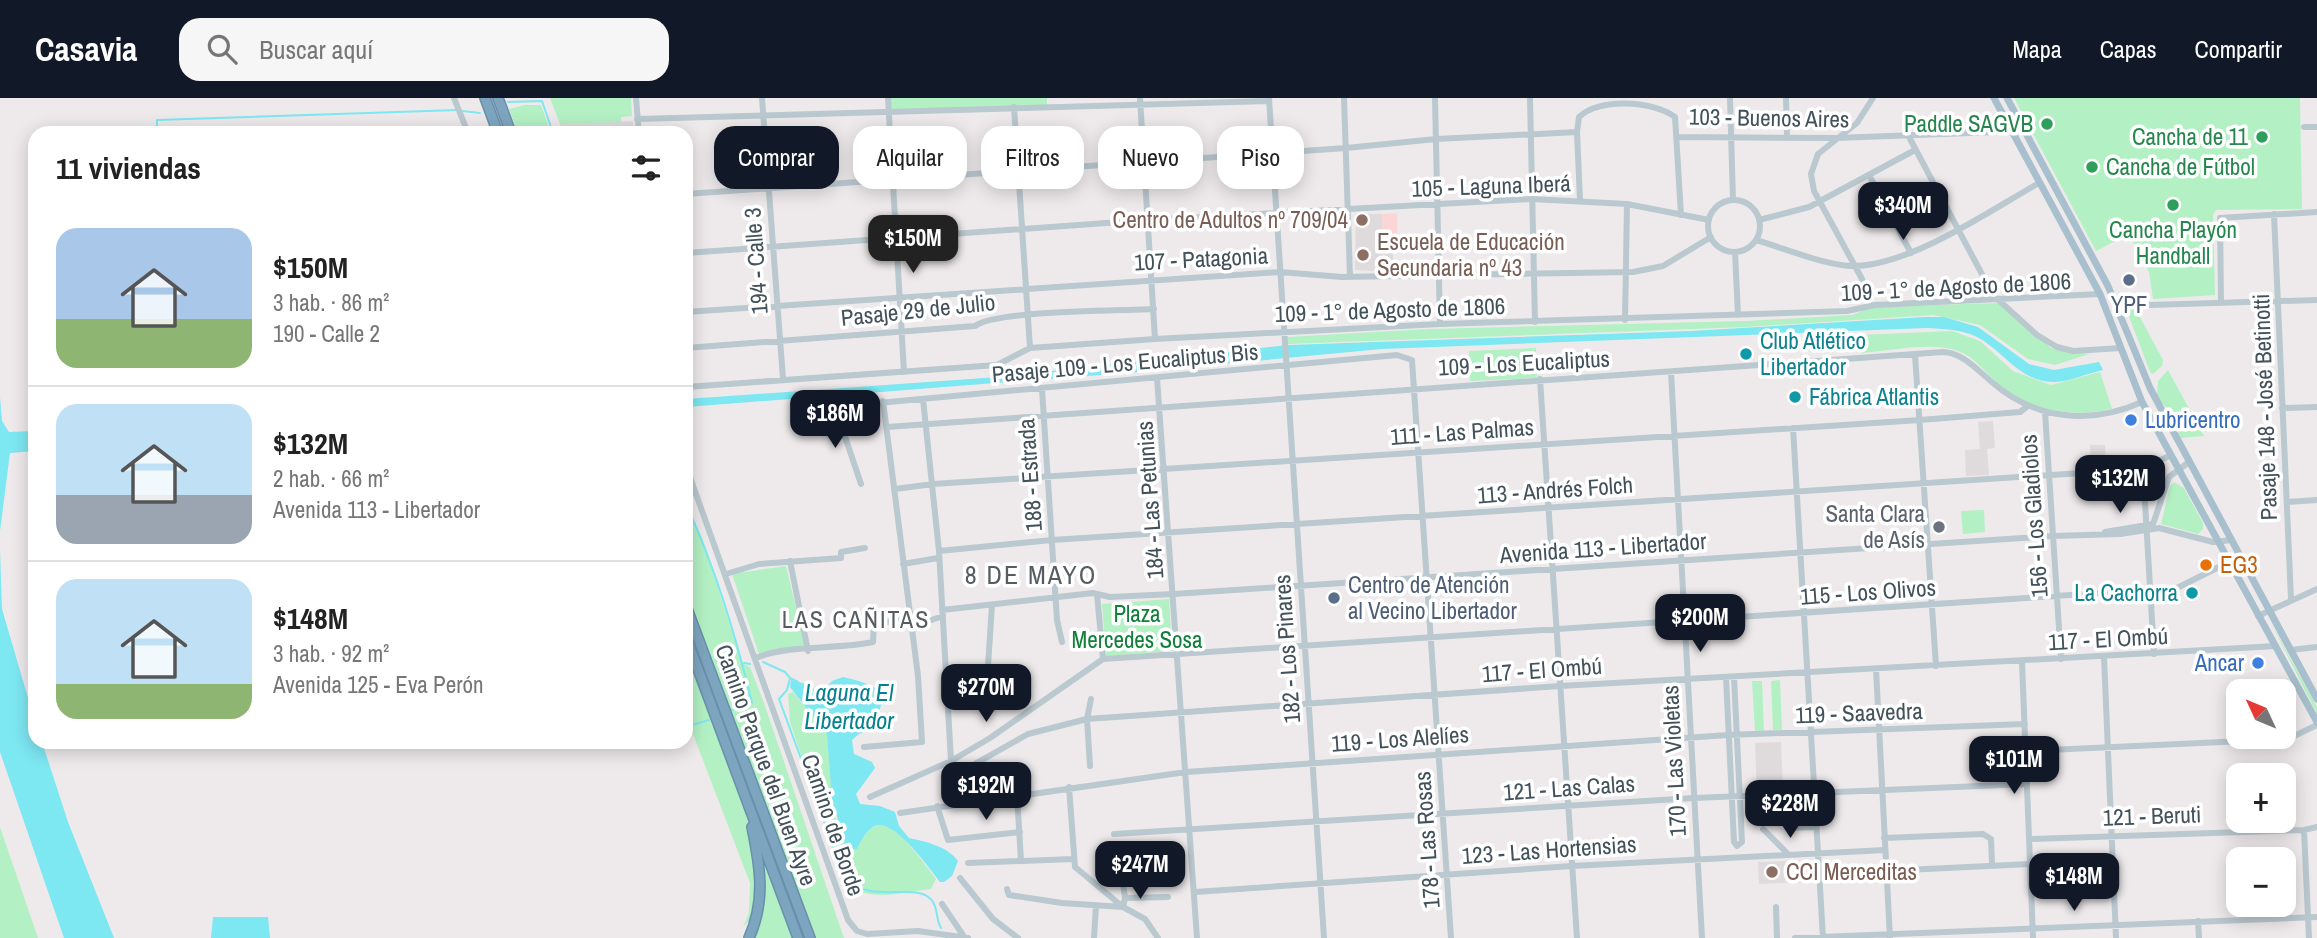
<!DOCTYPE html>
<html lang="es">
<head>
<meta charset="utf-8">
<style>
  body { margin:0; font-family:"Archivo Narrow",sans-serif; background:#f6f6f6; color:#222; height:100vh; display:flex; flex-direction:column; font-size:26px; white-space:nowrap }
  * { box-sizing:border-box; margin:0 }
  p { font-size:23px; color:#767676 }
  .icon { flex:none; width:38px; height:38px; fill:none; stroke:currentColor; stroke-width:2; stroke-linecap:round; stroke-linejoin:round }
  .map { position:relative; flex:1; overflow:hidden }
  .details { position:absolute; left:28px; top:28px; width:665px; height:623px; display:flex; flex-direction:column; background:#fff; border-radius:21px; box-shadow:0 4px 18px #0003 }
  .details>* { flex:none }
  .top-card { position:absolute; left:714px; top:28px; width:665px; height:63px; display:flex; gap:14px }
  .needle { width:46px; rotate:314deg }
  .buttons { position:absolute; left:2226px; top:581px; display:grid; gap:14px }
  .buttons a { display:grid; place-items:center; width:70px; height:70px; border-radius:14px; background:#fff; box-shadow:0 4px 18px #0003; font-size:35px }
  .price { position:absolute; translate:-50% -60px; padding:0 16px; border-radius:14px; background:#111827; color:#fff; font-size:23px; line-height:46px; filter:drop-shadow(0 2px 4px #0008) }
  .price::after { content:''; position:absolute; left:50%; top:42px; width:21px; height:16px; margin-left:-10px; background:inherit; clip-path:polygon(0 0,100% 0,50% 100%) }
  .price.selected { background:#222; color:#fff }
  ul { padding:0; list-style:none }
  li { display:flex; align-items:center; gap:21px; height:175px; padding:0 28px }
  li+li { border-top:2px solid #e0e0e0 }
  li span { display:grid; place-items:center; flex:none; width:196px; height:140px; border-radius:21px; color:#555 }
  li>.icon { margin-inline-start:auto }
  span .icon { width:84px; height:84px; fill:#fffc; stroke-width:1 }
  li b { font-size:30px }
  h2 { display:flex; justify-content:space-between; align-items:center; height:84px; padding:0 28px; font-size:30px }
  .pill { padding:0 24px; border-radius:21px; background:#fff; box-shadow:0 4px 18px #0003; font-size:24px; line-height:63px }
  .pill.selected { background:#111827; color:#fff }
  header { display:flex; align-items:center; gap:42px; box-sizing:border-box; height:98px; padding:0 35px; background:#111827; color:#fff }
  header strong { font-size:33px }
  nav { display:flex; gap:38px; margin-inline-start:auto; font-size:24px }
  .search { width:490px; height:63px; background:#f6f6f6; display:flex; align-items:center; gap:18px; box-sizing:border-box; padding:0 24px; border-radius:21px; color:#767676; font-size:26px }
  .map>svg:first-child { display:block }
</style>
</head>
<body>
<header>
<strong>Casavia</strong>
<div class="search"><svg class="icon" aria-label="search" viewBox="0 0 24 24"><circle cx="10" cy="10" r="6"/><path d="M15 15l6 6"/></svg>Buscar aquí</div>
<nav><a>Mapa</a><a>Capas</a><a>Compartir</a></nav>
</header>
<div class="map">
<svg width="2317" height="840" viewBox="0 0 2317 840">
  <rect width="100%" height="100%" fill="#eeeaeb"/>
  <path fill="#dfdbdd" d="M 633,23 L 634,35 L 563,35 L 560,26 Z
    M 1356,116 L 1382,116 L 1383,152 L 1393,152 L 1393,174 L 1355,172 Z
    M 1993,323 L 1995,350 L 1987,351 L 1989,377 L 1966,378 L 1965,352 L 1980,351 L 1978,324 Z
    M 2090,347 L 2105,347 L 2106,369 L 2091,370 Z
    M 1781,644 L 1783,692 L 1757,693 L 1755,645 Z
    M 1785,763 L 1785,785 L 1759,786 L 1758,764 Z"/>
  <path fill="#fcd6d7" d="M 1397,115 L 1398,152 L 1383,152 L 1382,116 Z
    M 1809,762 L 1812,784 L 1785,785 L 1785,763 Z"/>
  <path fill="#b3f1c4" d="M 550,0 L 631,0 L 632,18 L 621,19 L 621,24 L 560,26 Z
    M 888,0 L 1047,0 L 1047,8 L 889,13 Z
    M 2014,0 L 2300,0 L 2302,111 L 2216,112 L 2213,116 L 2215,197 L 2153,201 L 2149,174 L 2129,136 L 2096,153 Z
    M 525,7 L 541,7 L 551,35 L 518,35 L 509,11 Z
    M 1997,205 L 2004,207 L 2051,250 L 2089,256 L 2055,267 L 2028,261 L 1980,227 L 1933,217 L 1746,229 L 1288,246 L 1287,239 L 1428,231 L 1746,223 L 1852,217 L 1872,209 Z
    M 2135,210 L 2163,262 L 2162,268 L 2153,276 L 2150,274 L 2127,213 Z
    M 1952,233 L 1980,243 L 2013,273 L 2051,287 L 2100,274 L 2112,311 C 2077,319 2038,314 2008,294 C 1992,283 1980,264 1963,255 C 1934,242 1891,253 1861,255 L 1859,237 Z
    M 1536,250 L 1537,280 L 1470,283 L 1469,253 Z
    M 2168,272 L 2204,338 L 2181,340 L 2170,314 L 2157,299 L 2158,283 Z
    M 2174,384 L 2184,390 L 2203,425 L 2203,431 L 2198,436 L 2161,426 L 2170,388 Z
    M 686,406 L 702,440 L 742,565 L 750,569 L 764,605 L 844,840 L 749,840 L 757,815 L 743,829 L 749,815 L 750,785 L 686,618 Z
    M 1984,412 L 1985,434 L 1963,436 L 1961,413 Z
    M 786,468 L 806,551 L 759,556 L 732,476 Z
    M 1169,501 L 1172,553 L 1106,558 L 1102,506 Z
    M 2269,521 L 2317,609 L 2317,616 Z
    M 1780,582 L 1782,632 L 1773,632 L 1771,583 Z
    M 1752,583 L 1762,583 L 1764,633 L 1755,633 Z
    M 793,594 L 827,637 L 834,715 L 848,752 L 857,751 C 862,742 868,728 880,727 C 898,726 926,768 936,781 L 931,791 C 900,795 869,805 843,784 L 790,624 L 788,596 Z
    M 0,729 L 38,840 L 0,840 Z"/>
  <path fill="#7de7f2" d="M 1925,219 L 1944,219 L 1978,229 L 2029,266 L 2054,272 L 2099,264 L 2103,272 C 2088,275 2069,284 2055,284 C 2018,284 2004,252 1975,238 C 1959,231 1943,231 1926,230 L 1382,251 L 1139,274 L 686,309 L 686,301 L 998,279 L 1289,247 L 1691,233 Z
    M 0,299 L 2,323 L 9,334 L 35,333 L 35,353 L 10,355 L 0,433 Z
    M 0,451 L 2,511 L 35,624 L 35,644 L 42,644 L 68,724 L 114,840 L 64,840 L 0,654 Z
    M 843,579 C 861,583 875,587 889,601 L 888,606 L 881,607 L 875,630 L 859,636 L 852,642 L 854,656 L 872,664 L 875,670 L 856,696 L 860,706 L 880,708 L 895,714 L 899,728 L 909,740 C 927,744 947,748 958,763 L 952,778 L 944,784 L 940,784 C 930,771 898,726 879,727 C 868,728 862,742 857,751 L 848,752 C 838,735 838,707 827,695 L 831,688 L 827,637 L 790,589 L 791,582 L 806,586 L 821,595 L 832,583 Z
    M 213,819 L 268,819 L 270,840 L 211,840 Z"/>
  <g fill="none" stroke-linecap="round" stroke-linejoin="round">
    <path stroke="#7de7f2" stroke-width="2" d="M 508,4 L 542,3 L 553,35
      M 463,13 L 480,15
      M 157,35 L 157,22 L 458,12
      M 686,406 C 715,469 736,538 752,605 L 732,612
      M 763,564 L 785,574 L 790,580 L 787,592 L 779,601 L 846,782 C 874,807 920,782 933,804 C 938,812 936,822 941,830
      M 744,565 L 750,566
      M 790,580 L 798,584
      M 692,627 L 709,622"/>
    <g stroke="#6990ab" stroke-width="12">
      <path id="highway" d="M 485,0 L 498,35
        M 498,0 L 511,35
        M 686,508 L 810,840
        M 686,539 L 798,840
        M 749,840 C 766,802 760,768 752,729"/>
    </g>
    <path stroke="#bac8cf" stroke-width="6" d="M 454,0 L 468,35
      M 636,0 L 639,35
      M 762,0 L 783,281
      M 888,0 L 904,274
      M 1140,0 L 1155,241
      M 1269,0 L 1324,840
      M 1344,0 L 1350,179
      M 1435,0 L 1440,226
      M 1530,0 L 1535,224
      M 1730,0 L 1733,102
      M 1786,0 L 1787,39
      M 1014,9 L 1030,250
      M 637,21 L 1269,3
      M 2304,29 L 2317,29
      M 1577,34 L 1580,102
      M 456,35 L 467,31
      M 1908,37 L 1993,197 L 2037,237 L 2057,249 L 2073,253 L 2121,250
      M 1678,39 L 1836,40 L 1997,34 L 2008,27
      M 1869,77 L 1911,155
      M 686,96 L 1346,50 L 1436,41 L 1577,34 L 1579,19 C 1598,0 1652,2 1675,19 L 1681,117
      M1708 128a26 26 0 1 1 52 0a26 26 0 1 1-52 0Z
      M 2274,116 L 2291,501
      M 1759,122 L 1809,109 L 1915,52
      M 1756,142 C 1784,150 1826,168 1854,168 C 1912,167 1989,113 2039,85
      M 1735,154 L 1738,217
      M 686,155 L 1148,122 L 1531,101 L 1627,106 L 1709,122
      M 2221,205 L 2220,120 L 2317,114
      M 1870,207 L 1862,181 L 1814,93 L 1811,76 L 1818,56 L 1857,25 L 1873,0
      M 2117,208 L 2317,202
      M 686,214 L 1280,174 L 1342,179 L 1633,174 L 1663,168 L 1711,139
      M 1625,222 L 1627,106
      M 686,250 L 975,228 C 996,212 1120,213 1154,211
      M 1915,257 L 1936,568
      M 1671,274 L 1702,840
      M 1157,280 L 1197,840
      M 1540,281 L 1577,840
      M 686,289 L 997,267 L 1030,250 L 1155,241 L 1440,226 L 1847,213 L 1875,207 L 2100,196
      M 1042,291 L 1057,522 L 1062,544
      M 923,301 L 939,453 L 951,663
      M 2282,310 L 2317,309
      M 2045,314 L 2061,561
      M 887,329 L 1943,254 C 1964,255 1978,273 1993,285 C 2036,322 2091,327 2142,304
      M 1793,330 L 1823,840
      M 686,368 L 848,822 L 857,833 L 867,836 L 918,833 L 968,840
      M 2143,371 L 2154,556
      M 861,386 L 835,309 L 1397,257 L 1412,262 L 1451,840
      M 895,391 L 933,386 L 1920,322 L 2020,314 L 2028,308
      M 2287,404 L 2317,402
      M 2105,434 L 2153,426 L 2169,379 L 2189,364
      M 939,453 L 1052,442 L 2143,371 L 2171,357
      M 790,463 L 808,553
      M 903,466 L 938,460
      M 726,476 L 759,466 L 841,460 L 841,454 L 865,450
      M 1097,496 L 1103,561
      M 942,512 L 1093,495 L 1110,499 L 1174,496 L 2052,438 L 2120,436 L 2159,430 L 2213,444 L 2232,442
      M 2258,518 L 2317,491
      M 911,529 L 943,518
      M 2290,552 L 2317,549
      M 2104,559 L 2116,840
      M 756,560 C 789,546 836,552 873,544 L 874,525 L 910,522
      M 2022,564 L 2033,840
      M 1876,571 L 1890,840
      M 1726,579 L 1734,744 L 1737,748 L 1742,744 L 1734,579
      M 985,614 L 992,507
      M 864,649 L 922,644 L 918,578 L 883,303
      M 2026,653 L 2288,641 L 2317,627
      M 1090,668 L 1087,621 L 1091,601
      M 950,680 L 1028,636 L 1087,621 L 1560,588 L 2276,548
      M 1069,689 L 1075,769 L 1123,809 L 1125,800 L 1168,799
      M 1017,697 L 1021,763
      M 870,699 L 951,663 L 990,640 L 1103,561 L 2177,490 L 2229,464
      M 937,708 L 948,742 L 1020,734
      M 900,715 L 1186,674 L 1728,637 L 2025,626
      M 1788,730 L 1816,729
      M 1763,731 L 1788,756
      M 2304,732 L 2309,840
      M 1114,736 L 1694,700 L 2027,686
      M 1884,740 L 1983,736 L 1991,741 L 1992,766
      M 2029,741 L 2304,732 L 2317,729
      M 968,765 L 1073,761
      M 1885,773 L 2030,766
      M 960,780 L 993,821 L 1018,840
      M 1123,785 L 1125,800
      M 1007,791 L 1009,797 L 1062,805 L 1123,809 L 1145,821 L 1158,840
      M 1195,794 L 1572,768 L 1885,752
      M 942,806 L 965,840
      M 1776,809 L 1777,840
      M 2198,823 L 2199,840
      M 1094,840 L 1096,808
      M 1795,840 L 2317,819"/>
    <path stroke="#a8bfcd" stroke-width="7" d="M 1994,0 L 2100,196 L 2142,304 L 2317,624
      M 2007,0 L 2108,188 L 2150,290 L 2317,601"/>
    <use href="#highway" stroke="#7ea5bf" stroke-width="9"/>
  </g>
  <g fill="#2e9e5b" stroke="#fff" stroke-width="2.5">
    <circle cx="2047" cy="26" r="7"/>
    <circle cx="2262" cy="39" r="7"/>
    <circle cx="2092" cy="69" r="7"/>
    <circle cx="2173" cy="107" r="7"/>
  </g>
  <g fill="#8d6e63" stroke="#fff" stroke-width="2.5">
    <circle cx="1362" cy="122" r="7"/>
    <circle cx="1363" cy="157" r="7"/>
    <circle cx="1772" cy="774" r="7"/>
  </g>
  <g fill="#5c6f8a" stroke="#fff" stroke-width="2.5">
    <circle cx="2129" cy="182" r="7"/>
    <circle cx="1334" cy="500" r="7"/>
  </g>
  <g fill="#0f9aa8" stroke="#fff" stroke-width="2.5">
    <circle cx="1746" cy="256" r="7"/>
    <circle cx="1795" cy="299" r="7"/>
    <circle cx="2192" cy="495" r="7"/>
  </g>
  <g fill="#3f7fe0" stroke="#fff" stroke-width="2.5">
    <circle cx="2131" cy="322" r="7"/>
    <circle cx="2258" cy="565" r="7"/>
  </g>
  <circle fill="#6b7280" stroke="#fff" stroke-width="2.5" cx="1939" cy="429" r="7"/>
  <circle fill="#e8710a" stroke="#fff" stroke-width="2.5" cx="2206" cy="467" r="7"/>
  <g text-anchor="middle" stroke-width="7" stroke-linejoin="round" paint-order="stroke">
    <g font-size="23" fill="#42515a" stroke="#fff">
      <text transform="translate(1769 20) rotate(1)" y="8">103 - Buenos Aires</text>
      <text transform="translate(1491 88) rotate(-2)" y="8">105 - Laguna Iberá</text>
      <text transform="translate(1201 161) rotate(-3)" y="8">107 - Patagonia</text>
      <text transform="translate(756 163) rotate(-94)" y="8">194 - Calle 3</text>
      <text transform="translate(1956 189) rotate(-3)" y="8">109 - 1° de Agosto de 1806</text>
      <text transform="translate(918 212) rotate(-6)" y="8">Pasaje 29 de Julio</text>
      <text transform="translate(1390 212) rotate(-2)" y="8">109 - 1° de Agosto de 1806</text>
      <text transform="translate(1125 265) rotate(-5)" y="8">Pasaje 109 - Los Eucaliptus Bis</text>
      <text transform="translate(1524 265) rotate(-3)" y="8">109 - Los Eucaliptus</text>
      <text transform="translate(2265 309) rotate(-92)" y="8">Pasaje 148 - José Betinotti</text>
      <text transform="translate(1462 334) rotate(-4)" y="8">111 - Las Palmas</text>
      <text transform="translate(1030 377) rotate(-94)" y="8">188 - Estrada</text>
      <text transform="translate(1555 392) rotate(-4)" y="8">113 - Andrés Folch</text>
      <text transform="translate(1150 402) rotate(-94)" y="8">184 - Las Petunias</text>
      <text transform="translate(2034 418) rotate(-94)" y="8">156 - Los Gladiolos</text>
      <text transform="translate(1603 450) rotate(-4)" y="8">Avenida 113 - Libertador</text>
      <text transform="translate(1868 494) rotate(-4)" y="8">115 - Los Olivos</text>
      <text transform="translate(2108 541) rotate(-3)" y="8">117 - El Ombú</text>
      <text transform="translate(1287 551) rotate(-94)" y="8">182 - Los Pinares</text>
      <text transform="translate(1542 572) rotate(-4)" y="8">117 - El Ombú</text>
      <text transform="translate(1859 615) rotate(-2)" y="8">119 - Saavedra</text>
      <text transform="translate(1400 641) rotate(-4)" y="8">119 - Los Alelíes</text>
      <text transform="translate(1674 663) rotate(-93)" y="8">170 - Las Violetas</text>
      <text transform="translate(766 667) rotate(70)" y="8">Camino Parque del Buen Ayre</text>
      <text transform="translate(1569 690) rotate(-4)" y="8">121 - Las Calas</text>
      <text transform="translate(2152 718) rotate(-2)" y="8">121 - Beruti</text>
      <text transform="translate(833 727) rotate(71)" y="8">Camino de Borde</text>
      <text transform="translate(1427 742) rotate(-94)" y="8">178 - Las Rosas</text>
      <text transform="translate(1549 752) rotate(-4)" y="8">123 - Las Hortensias</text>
    </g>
    <g font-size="23" fill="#27864d" stroke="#fff" text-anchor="end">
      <text x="2033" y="34">Paddle SAGVB</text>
      <text x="2248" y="47">Cancha de 11</text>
      <text x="2106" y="77" text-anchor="start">Cancha de Fútbol</text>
      <text x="2173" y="140" text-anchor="middle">Cancha Playón<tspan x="2173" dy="26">Handball</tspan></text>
    </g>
    <g font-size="23" fill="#785e54" stroke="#fff" text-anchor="start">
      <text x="1348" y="130" text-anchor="end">Centro de Adultos nº 709/04</text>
      <text x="1377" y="152">Escuela de Educación<tspan x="1377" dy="26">Secundaria nº 43</tspan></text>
      <text x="1786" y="782">CCI Merceditas</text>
    </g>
    <g font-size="23" fill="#4e5e75" stroke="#fff">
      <text x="2129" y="215">YPF</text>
      <text x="1348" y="495" text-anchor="start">Centro de Atención<tspan x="1348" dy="26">al Vecino Libertador</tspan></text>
    </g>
    <g font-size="23" fill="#0d838f" stroke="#fff" text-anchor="start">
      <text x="1760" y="251">Club Atlético<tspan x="1760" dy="26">Libertador</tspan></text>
      <text x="1809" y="307">Fábrica Atlantis</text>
      <text x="2178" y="503" text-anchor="end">La Cachorra</text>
    </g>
    <g font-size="23" fill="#366cbe" stroke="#fff" text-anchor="start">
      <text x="2145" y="330">Lubricentro</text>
      <text x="2244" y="573" text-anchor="end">Ancar</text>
    </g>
    <g font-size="23" fill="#5b616d" stroke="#fff" text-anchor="end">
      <text x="1925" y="424">Santa Clara<tspan x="1925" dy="26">de Asís</tspan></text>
    </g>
    <g font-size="23" fill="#c56008" stroke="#fff" text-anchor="start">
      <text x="2220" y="475">EG3</text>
    </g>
    <g font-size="23" fill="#0f7f3a" stroke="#fff">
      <text x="1137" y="524">Plaza<tspan x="1137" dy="26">Mercedes Sosa</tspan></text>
    </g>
    <g font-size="24" letter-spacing="2" fill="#575c61" stroke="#fff">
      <text x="856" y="530">LAS CAÑITAS</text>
    </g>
    <g font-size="24" font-style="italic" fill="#04818f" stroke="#fff">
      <text x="849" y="603">Laguna El<tspan x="849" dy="28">Libertador</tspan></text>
    </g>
    <g font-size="26" letter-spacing="2" fill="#575c61" stroke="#fff">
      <text x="1031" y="486">8 DE MAYO</text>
    </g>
  </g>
</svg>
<div class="buttons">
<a><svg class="needle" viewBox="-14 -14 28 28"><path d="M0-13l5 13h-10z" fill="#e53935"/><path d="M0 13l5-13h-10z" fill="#767676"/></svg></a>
<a>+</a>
<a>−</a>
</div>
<b class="price" style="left:1903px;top:144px">$340M</b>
<b class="price selected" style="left:913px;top:177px">$150M</b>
<b class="price" style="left:835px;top:352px">$186M</b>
<b class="price" style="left:2120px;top:417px">$132M</b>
<b class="price" style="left:1700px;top:556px">$200M</b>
<b class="price" style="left:986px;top:626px">$270M</b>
<b class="price" style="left:2014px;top:698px">$101M</b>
<b class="price" style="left:986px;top:724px">$192M</b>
<b class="price" style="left:1790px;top:742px">$228M</b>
<b class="price" style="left:1140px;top:803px">$247M</b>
<b class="price" style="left:2074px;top:815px">$148M</b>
<div class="top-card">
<a class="pill selected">Comprar</a>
<a class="pill">Alquilar</a>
<a class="pill">Filtros</a>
<a class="pill">Nuevo</a>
<a class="pill">Piso</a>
</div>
<section class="details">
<h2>11 viviendas<svg class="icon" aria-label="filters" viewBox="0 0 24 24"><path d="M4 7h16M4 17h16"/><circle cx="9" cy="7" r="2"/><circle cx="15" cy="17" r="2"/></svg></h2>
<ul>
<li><span style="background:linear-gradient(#a9c7e8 65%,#8fb573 0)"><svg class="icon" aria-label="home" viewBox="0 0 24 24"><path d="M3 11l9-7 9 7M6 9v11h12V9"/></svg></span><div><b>$150M</b><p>3 hab. · 86 m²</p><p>190 - Calle 2</p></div></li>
<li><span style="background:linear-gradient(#bfe0f5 65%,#9aa5b1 0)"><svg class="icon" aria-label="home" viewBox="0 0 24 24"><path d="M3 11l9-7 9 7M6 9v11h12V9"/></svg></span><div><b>$132M</b><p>2 hab. · 66 m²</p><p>Avenida 113 - Libertador</p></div></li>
<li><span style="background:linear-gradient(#bfe0f5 75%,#8fb573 0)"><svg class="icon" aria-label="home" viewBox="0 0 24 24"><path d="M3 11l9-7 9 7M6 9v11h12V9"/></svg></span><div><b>$148M</b><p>3 hab. · 92 m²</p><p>Avenida 125 - Eva Perón</p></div></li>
</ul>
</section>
</div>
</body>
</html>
